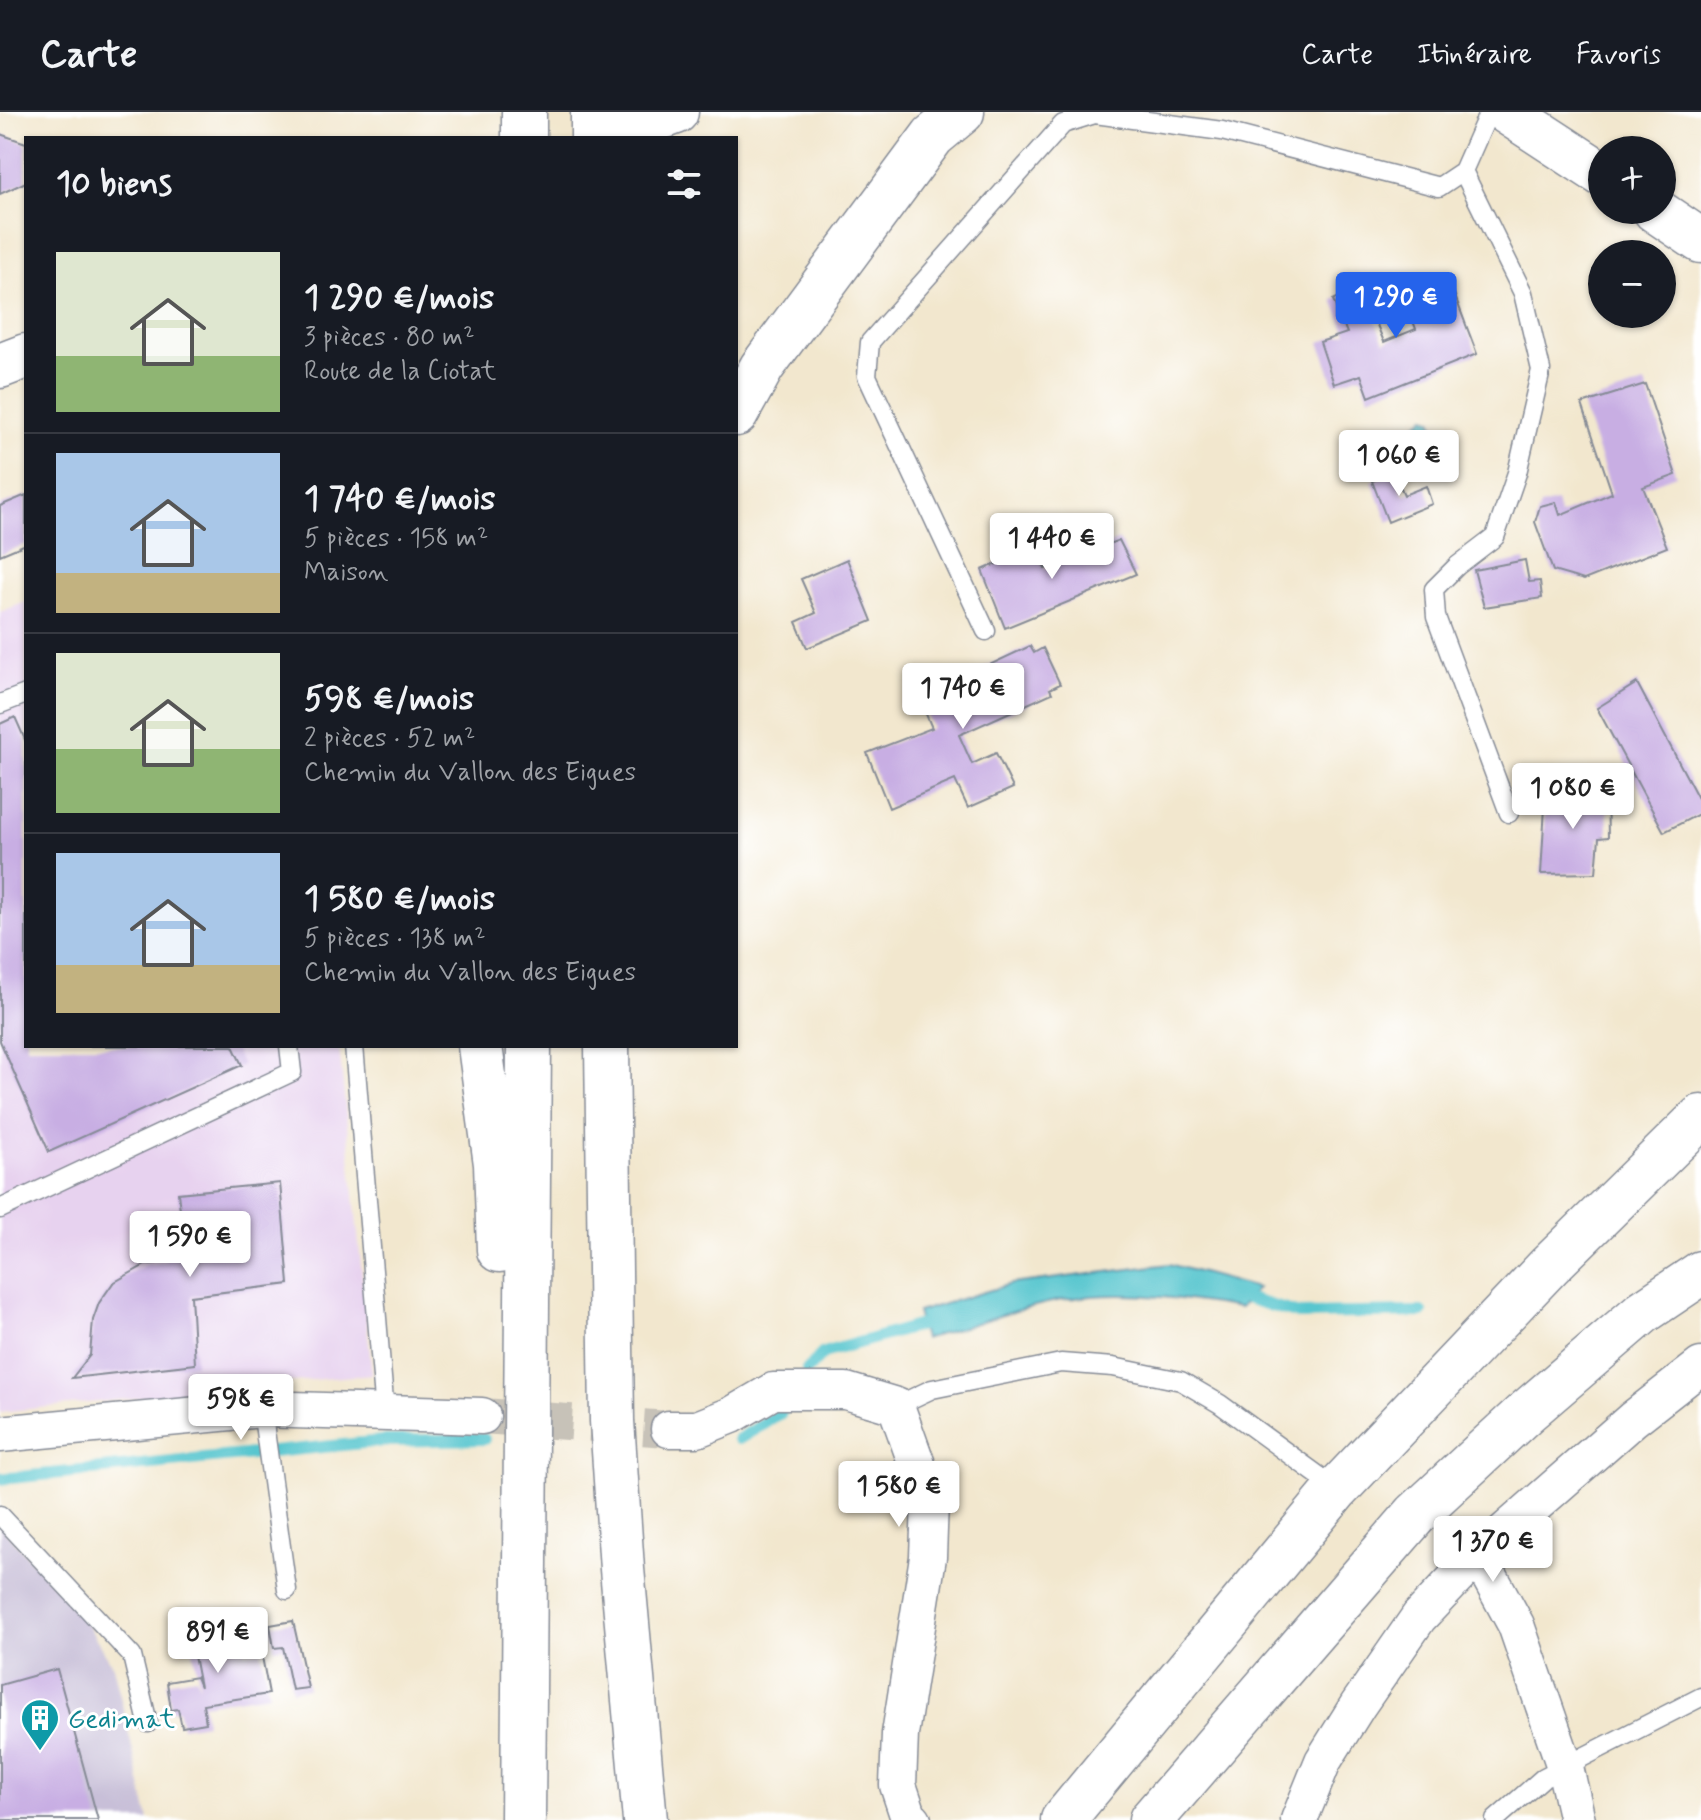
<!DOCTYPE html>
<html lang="fr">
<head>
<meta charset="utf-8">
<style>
  body { margin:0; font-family:Mynerve,sans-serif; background:#20242c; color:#f1f3f6; height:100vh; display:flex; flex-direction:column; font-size:30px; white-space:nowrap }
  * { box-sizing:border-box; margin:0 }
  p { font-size:26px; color:#9ea1a6 }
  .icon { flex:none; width:44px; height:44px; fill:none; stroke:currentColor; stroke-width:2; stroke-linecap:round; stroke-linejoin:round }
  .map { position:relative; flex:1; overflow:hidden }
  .details { position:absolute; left:24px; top:24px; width:714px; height:912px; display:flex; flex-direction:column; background:#171b24; border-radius:0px; box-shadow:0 2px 6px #0004 }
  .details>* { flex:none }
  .fabs { position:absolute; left:1588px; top:24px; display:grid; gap:16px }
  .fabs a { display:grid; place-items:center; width:88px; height:88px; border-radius:50%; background:#171b24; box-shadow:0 2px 6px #0004; font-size:40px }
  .price { position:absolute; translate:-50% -68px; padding:0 18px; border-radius:8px; background:#fff; color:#222; font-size:26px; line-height:52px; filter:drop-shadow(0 2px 4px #0008) }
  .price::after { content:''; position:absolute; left:50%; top:48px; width:24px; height:18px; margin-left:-12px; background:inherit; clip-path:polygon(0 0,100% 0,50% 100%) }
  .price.current { background:#2563eb; color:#fff }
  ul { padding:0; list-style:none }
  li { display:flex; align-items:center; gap:24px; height:200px; padding:0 32px }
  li+li { border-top:2px solid #363941 }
  li span { display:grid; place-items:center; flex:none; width:224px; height:160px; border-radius:0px; color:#555 }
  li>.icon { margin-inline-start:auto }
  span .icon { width:96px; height:96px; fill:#fffc; stroke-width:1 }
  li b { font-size:34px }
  h2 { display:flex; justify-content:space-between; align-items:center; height:96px; padding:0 32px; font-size:34px }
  header { display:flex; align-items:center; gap:48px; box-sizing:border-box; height:112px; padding:0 40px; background:#171b24; border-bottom:2px solid #363941 }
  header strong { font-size:38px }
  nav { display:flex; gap:44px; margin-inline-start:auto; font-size:28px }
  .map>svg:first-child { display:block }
</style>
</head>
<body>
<header>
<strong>Carte</strong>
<nav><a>Carte</a><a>Itinéraire</a><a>Favoris</a></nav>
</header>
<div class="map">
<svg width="1701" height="1708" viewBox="0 0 1701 1708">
  <rect width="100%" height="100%" fill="#fff"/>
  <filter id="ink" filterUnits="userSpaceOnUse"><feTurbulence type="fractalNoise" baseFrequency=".0125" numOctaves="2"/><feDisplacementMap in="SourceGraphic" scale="16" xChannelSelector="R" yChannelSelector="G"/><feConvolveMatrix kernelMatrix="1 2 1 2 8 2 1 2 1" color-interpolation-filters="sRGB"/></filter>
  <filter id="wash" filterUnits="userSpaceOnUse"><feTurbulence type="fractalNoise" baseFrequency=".006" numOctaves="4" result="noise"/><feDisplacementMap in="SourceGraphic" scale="32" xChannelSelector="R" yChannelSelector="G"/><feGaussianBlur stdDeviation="1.8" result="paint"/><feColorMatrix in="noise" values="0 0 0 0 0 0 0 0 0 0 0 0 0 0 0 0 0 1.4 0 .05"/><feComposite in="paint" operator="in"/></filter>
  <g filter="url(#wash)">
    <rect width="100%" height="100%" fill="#f2e7ce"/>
    <path fill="#e7d2ef" d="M 26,490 L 26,934 L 339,934 L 372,1262 L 0,1300 L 0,500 Z"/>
    <path fill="#c8bfd8" d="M 0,1414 L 82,1504 L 113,1554 L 149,1708 L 0,1708 Z"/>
    <path fill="#59c6cf" stroke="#3a7a96" stroke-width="2" d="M 1425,305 L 1432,307 L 1436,318 L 1420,328 L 1424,351 L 1420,359 L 1413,359 L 1401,350 C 1385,357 1371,351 1370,333 C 1378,314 1394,316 1410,318 Z
      M 1169,1152 L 1257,1176 L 1240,1196 C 1190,1188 1142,1180 1092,1184 C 1038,1188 977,1212 924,1227 L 917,1200 L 1011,1172 Z"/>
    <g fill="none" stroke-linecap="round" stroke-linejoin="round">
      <path stroke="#59c6cf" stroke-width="12" d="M 1236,1183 L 1299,1202 L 1422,1200
        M 807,1258 L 823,1241 L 935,1209
        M 739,1327 L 781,1301
        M 0,1367 L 383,1329 L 484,1327"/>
    </g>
    <g id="blocks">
      <path fill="#c8aee3" d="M 0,22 L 26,31 L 26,70 L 0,82 Z
        M 1378,167 L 1390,193 L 1372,201 L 1384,230 L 1416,217 L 1407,193 L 1452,176 L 1477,242 L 1369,285 L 1361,263 L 1334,272 L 1320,230 L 1347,221 L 1333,188 Z
        M 1645,272 L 1676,363 L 1643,375 L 1667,435 L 1584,468 L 1553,459 L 1535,410 L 1540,394 L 1556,390 L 1560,403 L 1612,381 L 1582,292 Z
        M 1394,360 L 1404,383 L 1426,374 L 1432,392 L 1388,410 L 1372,369 Z
        M 26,383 L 26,432 L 0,443 L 0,394 Z
        M 1119,428 L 1136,462 L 1005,516 L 982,458 L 1036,435 L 1045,457 Z
        M 847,447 L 872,509 L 807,536 L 796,510 L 816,501 L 801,467 Z
        M 1525,448 L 1529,470 L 1540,469 L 1542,486 L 1484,495 L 1474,458 Z
        M 1030,534 L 1034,541 L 1043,536 L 1060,572 L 1050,577 L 1052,581 L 959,623 L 972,652 L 996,641 L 1013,676 L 968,696 L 955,668 L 889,696 L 867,641 L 932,616 L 919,586 Z
        M 1637,571 L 1701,692 L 1701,701 L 1664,720 L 1597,596 Z
        M 15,605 L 26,630 L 26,934 L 233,934 L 242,953 L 49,1040 L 0,929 L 0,612 Z
        M 1546,678 L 1607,678 L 1608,725 L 1599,726 L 1596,761 L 1541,762 Z
        M 280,1071 L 289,1172 L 191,1184 L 195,1252 L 72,1266 L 90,1243 L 93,1208 L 99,1191 L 113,1171 L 145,1153 L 164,1150 L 183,1123 L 178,1081 Z
        M 293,1509 L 308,1576 L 292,1578 L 283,1535 L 274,1536 L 270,1513 Z
        M 241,1516 L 246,1541 L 261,1539 L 269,1582 L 203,1592 L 206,1611 L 182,1615 L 178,1597 L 171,1598 L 167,1570 L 196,1565 L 200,1575 L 190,1523 Z
        M 57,1557 L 98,1708 L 0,1708 L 0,1573 Z"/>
    </g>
  </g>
  <g filter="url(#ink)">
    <use href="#blocks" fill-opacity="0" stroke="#868b96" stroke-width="2"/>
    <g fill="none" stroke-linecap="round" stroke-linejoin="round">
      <path stroke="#c7c2b8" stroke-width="36" stroke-dasharray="36 18" stroke-linecap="butt" d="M 482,1304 L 669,1317"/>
      <g stroke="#868b96" stroke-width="21">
        <path id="lane" d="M 1463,59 L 1523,181 L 1541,258 L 1517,361 L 1495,425 L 1457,454 L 1434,477 L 1436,505 L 1509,701
          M 986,519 L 867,264 L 870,230 L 1063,12 L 1095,2 L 1222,19 L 1439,75 L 1463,59 L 1489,0
          M 0,592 L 26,582
          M 354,934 L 385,1301
          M 0,1097 L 292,960 L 289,934
          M 896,1294 L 932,1277 L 1061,1251 L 1113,1255 L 1181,1269 L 1220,1292 L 1337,1377
          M 262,1297 L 287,1478
          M 0,1403 L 132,1544 L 148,1611
          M 1495,1708 L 1544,1665 L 1701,1585"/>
      </g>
      <g stroke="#868b96" stroke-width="39">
        <path id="street" d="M 669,1317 L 697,1317 L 732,1303 L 773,1279 L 846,1279 L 896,1294 L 930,1389 L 928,1445 L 900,1622 L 898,1673 L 908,1703 L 913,1708
          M 0,1322 L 262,1297 L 482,1304
          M 1478,1443 L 1516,1513 L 1565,1655 L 1577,1708
          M 1299,1708 L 1323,1649 L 1358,1593 L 1419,1505 L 1478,1443 L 1633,1307 L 1701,1254"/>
      </g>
      <g stroke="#868b96" stroke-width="47">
        <path id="secondary" d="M 1507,0 L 1602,62
          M 606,26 L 676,0
          M 1655,98 L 1701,129
          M 0,254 L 26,244"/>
      </g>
      <g stroke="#868b96" stroke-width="47">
        <path id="highway" d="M 524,0 L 524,26
          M 593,0 L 593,26
          M 736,302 L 762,255 L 933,24 L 962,0
          M 480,934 L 496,1052 L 499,1138
          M 607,934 L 612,1309 L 622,1457 L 645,1708
          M 523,1708 L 529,934
          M 1063,1708 L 1337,1377 L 1549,1154 L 1701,1005
          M 1151,1708 L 1416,1402 L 1524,1302 L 1643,1200 L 1701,1161"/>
      </g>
      <use href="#lane" stroke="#fff" stroke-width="18"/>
      <use href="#street" stroke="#fff" stroke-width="36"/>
      <use href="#secondary" stroke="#fff" stroke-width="44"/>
      <use href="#highway" stroke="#fff" stroke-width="44"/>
    </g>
  </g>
  <defs>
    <g id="building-pin" transform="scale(2)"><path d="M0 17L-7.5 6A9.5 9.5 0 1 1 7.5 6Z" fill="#0f9aa8" stroke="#fff"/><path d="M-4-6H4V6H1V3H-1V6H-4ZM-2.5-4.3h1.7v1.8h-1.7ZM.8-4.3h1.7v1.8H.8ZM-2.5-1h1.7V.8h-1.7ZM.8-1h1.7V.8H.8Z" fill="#fff"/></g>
  </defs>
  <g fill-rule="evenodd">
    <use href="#building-pin" x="40" y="1606"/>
  </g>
  <g text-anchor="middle" stroke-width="6" stroke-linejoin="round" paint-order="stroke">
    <g font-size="26" fill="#0d838f" stroke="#fff" text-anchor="start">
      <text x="68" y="1615">Gedimat</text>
    </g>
  </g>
</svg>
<div class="fabs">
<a>+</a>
<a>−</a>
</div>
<b class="price current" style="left:1396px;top:228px">1 290 €</b>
<b class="price" style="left:1399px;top:386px">1 060 €</b>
<b class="price" style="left:1052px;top:469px">1 440 €</b>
<b class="price" style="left:963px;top:619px">1 740 €</b>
<b class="price" style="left:1573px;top:719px">1 080 €</b>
<b class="price" style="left:190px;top:1167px">1 590 €</b>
<b class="price" style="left:241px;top:1330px">598 €</b>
<b class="price" style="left:899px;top:1417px">1 580 €</b>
<b class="price" style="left:1493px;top:1472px">1 370 €</b>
<b class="price" style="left:218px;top:1563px">891 €</b>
<section class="details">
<h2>10 biens<svg class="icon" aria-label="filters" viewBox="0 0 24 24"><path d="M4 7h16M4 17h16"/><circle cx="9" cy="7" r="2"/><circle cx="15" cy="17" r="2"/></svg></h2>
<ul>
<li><span style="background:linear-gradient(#dfe7d0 65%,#8fb573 0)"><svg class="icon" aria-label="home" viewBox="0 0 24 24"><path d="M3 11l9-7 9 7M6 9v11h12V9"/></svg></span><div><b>1 290 €/mois</b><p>3 pièces · 80 m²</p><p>Route de la Ciotat</p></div></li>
<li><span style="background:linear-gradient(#a9c7e8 75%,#c2b280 0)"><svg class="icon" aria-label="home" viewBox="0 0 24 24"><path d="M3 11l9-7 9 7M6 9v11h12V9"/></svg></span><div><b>1 740 €/mois</b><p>5 pièces · 158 m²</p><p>Maison</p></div></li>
<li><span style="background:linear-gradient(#dfe7d0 60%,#8fb573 0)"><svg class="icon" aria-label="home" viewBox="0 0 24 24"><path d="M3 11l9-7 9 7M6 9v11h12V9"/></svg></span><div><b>598 €/mois</b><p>2 pièces · 52 m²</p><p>Chemin du Vallon des Eigues</p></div></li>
<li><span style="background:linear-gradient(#a9c7e8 70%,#c2b280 0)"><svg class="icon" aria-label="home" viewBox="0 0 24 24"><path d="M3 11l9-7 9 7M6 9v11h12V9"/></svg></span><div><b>1 580 €/mois</b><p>5 pièces · 138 m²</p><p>Chemin du Vallon des Eigues</p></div></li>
</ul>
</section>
</div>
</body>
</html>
